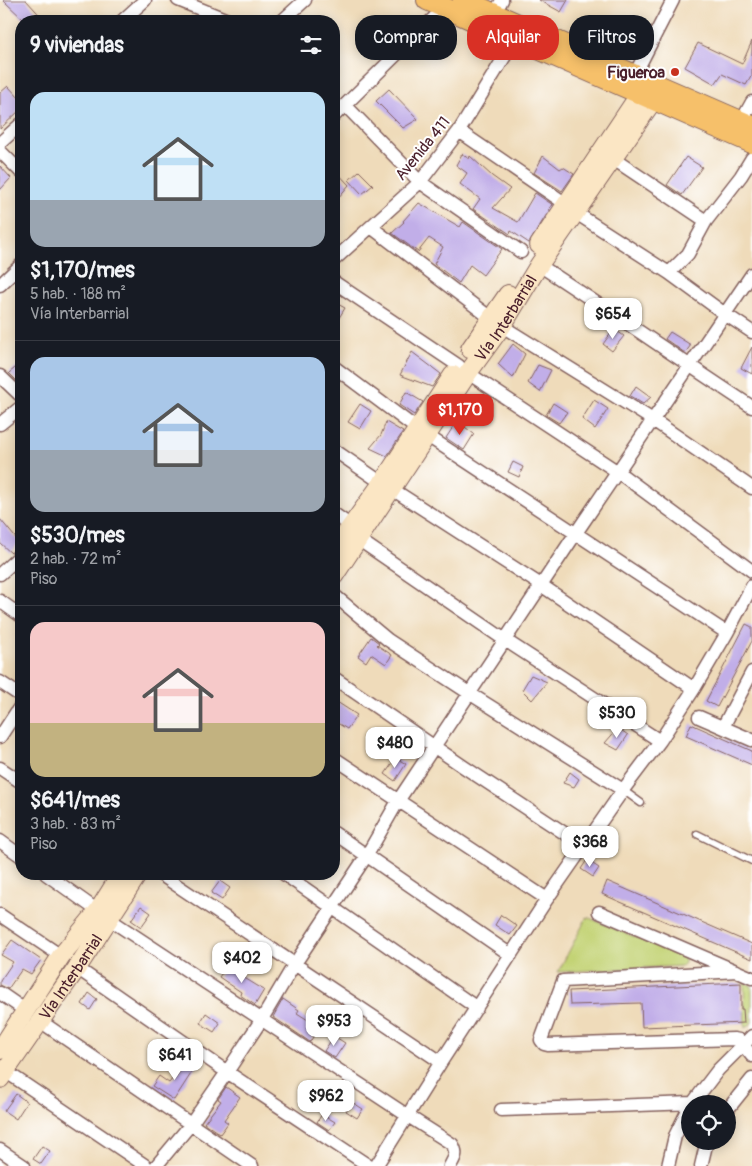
<!DOCTYPE html>
<html lang="es">
<head>
<meta charset="utf-8">
<style>
  body { margin:0; font-family:Pangolin,sans-serif; background:#242831; color:#f1f3f6; height:100vh; display:flex; flex-direction:column; font-size:19px; white-space:nowrap }
  * { box-sizing:border-box; margin:0 }
  p { font-size:16px; color:#9ea1a6 }
  .icon { flex:none; width:28px; height:28px; fill:none; stroke:currentColor; stroke-width:2; stroke-linecap:round; stroke-linejoin:round }
  .map { position:relative; flex:1; overflow:hidden }
  .panel { position:absolute; left:15px; top:15px; width:325px; height:865px; display:flex; flex-direction:column; background:#171b24; border-radius:20px; box-shadow:0 2px 12px #0003 }
  .panel>* { flex:none }
  .guide { position:absolute; left:355px; top:15px; width:321px; height:45px; display:flex; gap:10px }
  .tools { position:absolute; left:681px; top:1095px; display:grid; gap:10px }
  .tools a { display:grid; place-items:center; width:55px; height:55px; border-radius:50%; background:#171b24; box-shadow:0 2px 12px #0003; font-size:25px }
  .price { position:absolute; translate:-50% -42px; padding:0 11px; border-radius:10px; background:#fff; color:#222; font-size:16px; line-height:32px; filter:drop-shadow(0 1px 2px #0008) }
  .price::after { content:''; position:absolute; left:50%; top:30px; width:15px; height:11px; margin-left:-8px; background:inherit; clip-path:polygon(0 0,100% 0,50% 100%) }
  .price.current { background:#d93025; color:#fff }
  ul { padding:0; list-style:none }
  li { display:grid; align-content:center; gap:10px; height:265px; padding:0 15px }
  li+li { border-top:1px solid #363941 }
  li span { display:grid; place-items:center; height:155px; border-radius:15px; color:#555 }
  li>.icon { margin-inline-start:auto }
  span .icon { width:90px; height:90px; fill:#fffc; stroke-width:1 }
  li b { font-size:21px }
  h2 { display:flex; justify-content:space-between; align-items:center; height:60px; padding:0 15px; font-size:21px }
  .tag { padding:0 18px; border-radius:20px; background:#171b24; box-shadow:0 2px 12px #0003; font-size:18px; line-height:45px }
  .tag.current { background:#d93025; color:#fff }
  .map>svg:first-child { display:block }
</style>
</head>
<body>
<div class="map">
<svg width="752" height="1166" viewBox="0 0 752 1166">
  <rect width="100%" height="100%" fill="#fff"/>
  <filter id="ink" filterUnits="userSpaceOnUse"><feTurbulence type="fractalNoise" baseFrequency=".02" numOctaves="2"/><feDisplacementMap in="SourceGraphic" scale="10" xChannelSelector="R" yChannelSelector="G"/><feConvolveMatrix kernelMatrix="1 2 1 2 8 2 1 2 1" color-interpolation-filters="sRGB"/></filter>
  <filter id="wash" filterUnits="userSpaceOnUse"><feTurbulence type="fractalNoise" baseFrequency=".0096" numOctaves="4" result="noise"/><feDisplacementMap in="SourceGraphic" scale="20" xChannelSelector="R" yChannelSelector="G"/><feGaussianBlur stdDeviation="1.12" result="paint"/><feColorMatrix in="noise" values="0 0 0 0 0 0 0 0 0 0 0 0 0 0 0 0 0 1.4 0 .05"/><feComposite in="paint" operator="in"/></filter>
  <g filter="url(#wash)">
    <rect width="100%" height="100%" fill="#efdbba"/>
    <path fill="#c3d375" stroke="#867950" d="M 587,917 L 681,956 L 685,959 L 685,963 L 682,966 L 558,972 Z
      M 744,982 L 752,986 L 752,1023 L 745,1028 Z"/>
    <g id="blocks">
      <path fill="#c1aee8" d="M 3,0 L 26,0 L 45,21 L 25,21 Z
        M 539,0 L 568,0 L 561,12 Z
        M 752,41 L 752,75 L 746,85 L 722,74 L 715,84 L 685,67 L 698,43 L 742,64 Z
        M 8,86 L 21,100 L 21,109 L 0,129 L 0,93 Z
        M 389,89 L 418,119 L 403,128 L 376,101 Z
        M 462,154 L 469,159 L 470,156 L 492,176 L 510,189 L 493,208 L 518,222 L 535,193 L 553,205 L 549,208 L 550,209 L 529,243 L 511,231 L 510,234 L 473,209 L 480,199 L 460,184 L 467,173 L 456,165 Z
        M 543,156 L 560,169 L 563,167 L 574,174 L 562,191 L 534,173 Z
        M 686,157 L 702,167 L 682,195 L 667,185 Z
        M 0,166 L 11,178 L 0,190 Z
        M 334,169 L 349,185 L 338,198 L 334,193 Z
        M 359,171 L 373,185 L 362,194 L 349,180 Z
        M 419,203 L 460,227 L 463,222 L 502,249 L 483,275 L 470,265 L 459,283 L 434,264 L 443,247 L 429,238 L 418,252 L 392,233 L 404,222 L 403,221 Z
        M 334,302 L 345,308 L 334,326 Z
        M 614,329 L 624,336 L 612,351 L 603,344 Z
        M 670,332 L 691,345 L 685,353 L 665,339 Z
        M 513,344 L 525,354 L 513,378 L 498,364 Z
        M 752,347 L 752,374 L 741,368 Z
        M 412,352 L 441,374 L 432,387 L 400,375 Z
        M 21,363 L 21,385 L 9,373 Z
        M 538,365 L 551,370 L 540,392 L 528,383 Z
        M 636,386 L 651,397 L 643,404 L 630,396 Z
        M 406,392 L 423,402 L 414,415 L 399,405 Z
        M 594,400 L 608,409 L 595,429 L 582,419 Z
        M 553,403 L 567,412 L 559,423 L 546,415 Z
        M 360,404 L 371,411 L 360,429 L 348,422 Z
        M 457,421 L 474,434 L 464,450 L 446,438 Z
        M 386,422 L 403,432 L 387,456 L 370,448 L 381,435 Z
        M 513,462 L 523,467 L 519,477 L 508,472 Z
        M 0,519 L 19,542 L 11,553 L 0,543 Z
        M 746,624 L 752,627 L 752,641 L 717,707 L 706,701 Z
        M 371,637 L 379,643 L 377,645 L 392,655 L 386,664 L 371,654 L 366,662 L 358,656 Z
        M 531,675 L 547,682 L 532,700 L 522,690 Z
        M 337,702 L 357,715 L 347,729 L 334,721 L 334,707 Z
        M 691,724 L 752,751 L 752,765 L 686,736 Z
        M 618,728 L 628,735 L 618,750 L 605,743 Z
        M 396,758 L 406,764 L 395,781 L 385,774 Z
        M 570,772 L 579,779 L 574,787 L 563,783 Z
        M 587,860 L 599,868 L 593,877 L 581,869 Z
        M 220,881 L 230,888 L 222,900 L 211,893 Z
        M 607,881 L 752,944 L 752,959 L 602,894 Z
        M 141,906 L 151,913 L 141,927 L 131,920 Z
        M 501,915 L 517,926 L 510,935 L 495,925 Z
        M 12,940 L 41,960 L 31,974 L 22,969 L 8,989 L 0,985 L 0,981 L 13,962 L 1,955 Z
        M 229,963 L 240,971 L 238,974 L 264,990 L 255,1005 L 240,995 L 241,992 L 219,977 Z
        M 741,983 L 741,1009 L 743,1009 L 744,1023 L 642,1027 L 641,1003 L 570,1005 L 569,991 Z
        M 89,993 L 97,999 L 90,1010 L 82,1004 Z
        M 283,999 L 299,1010 L 297,1013 L 319,1027 L 310,1042 L 273,1017 Z
        M 206,1013 L 220,1023 L 214,1032 L 200,1023 Z
        M 334,1036 L 345,1043 L 335,1058 L 324,1051 Z
        M 187,1060 L 196,1066 L 174,1100 L 152,1086 L 159,1076 L 169,1083 L 173,1078 L 174,1079 Z
        M 310,1083 L 320,1090 L 312,1100 L 303,1094 Z
        M 226,1087 L 240,1097 L 224,1120 L 228,1123 L 220,1134 L 204,1123 L 221,1101 L 218,1099 Z
        M 16,1094 L 27,1102 L 16,1119 L 4,1111 Z
        M 352,1102 L 363,1109 L 357,1118 L 346,1111 Z
        M 322,1114 L 335,1122 L 329,1130 L 317,1122 Z
        M 42,1146 L 50,1151 L 41,1164 L 33,1159 Z"/>
    </g>
  </g>
  <g filter="url(#ink)">
    <use href="#blocks" fill-opacity="0" stroke="#84615d" stroke-width="1"/>
    <g fill="none" stroke-linecap="round" stroke-linejoin="round">
      <g stroke="#84615d" stroke-width="9">
        <path id="lane" d="M 623,790 L 641,803
          M 697,834 L 752,861"/>
      </g>
      <g stroke="#84615d" stroke-width="15">
        <path id="street" d="M 178,0 L 230,21
          M 445,7 L 345,105 L 420,182 L 521,252
          M 495,13 L 502,0
          M 122,21 L 145,0
          M 282,21 L 305,0
          M 635,74 L 673,0
          M 334,116 L 345,105
          M 741,122 L 752,102
          M 459,131 L 566,204 L 576,213 L 669,273 L 725,314 L 752,332
          M 0,143 L 21,124
          M 0,151 L 21,172
          M 612,158 L 706,221
          M 371,227 L 492,319
          M 334,260 L 420,182 L 459,131 L 516,38
          M 539,265 C 611,312 681,360 752,407
          M 669,273 L 688,254 L 706,221 L 741,176 L 752,158
          M 334,282 L 459,366
          M 0,285 L 21,265
          M 502,326 L 653,420 L 752,488
          M 334,367 L 417,429 L 727,633
          M 468,373 L 618,472 L 752,571
          M 0,376 L 21,396
          M 0,424 L 21,407
          M 334,450 L 382,483
          M 392,489 L 541,585 L 694,689
          M 334,514 L 351,526
          M 358,539 L 505,640 L 660,741
          M 0,574 L 21,555
          M 334,595 L 388,640 L 469,693 L 623,790
          M 0,601 L 21,616
          M 334,678 L 464,767 L 584,846
          M 0,682 L 21,696
          M 699,717 L 752,740
          M 723,727 L 752,672
          M 0,737 L 21,705
          M 334,758 L 547,899
          M 0,768 L 21,782
          M 334,833 L 511,955
          M 0,841 L 21,856
          M 46,874 L 98,911
          M 160,874 L 441,1062
          M 284,874 L 477,1008
          M 599,912 L 752,978
          M 0,915 L 61,956
          M 109,919 L 408,1116 L 452,1144 C 458,1153 455,1157 450,1166
          M 77,968 L 227,1072 L 369,1166
          M 737,971 L 563,981 L 541,1040 L 544,1044 L 548,1045 L 734,1039 L 739,1040 L 752,1056
          M 0,993 L 26,1011
          M 40,1021 L 252,1166
          M 5,1071 L 146,1166
          M 692,1104 L 718,1070 L 752,1036
          M 728,1109 L 752,1079
          M 501,1110 L 692,1103
          M 0,1150 L 24,1166
          M 156,1166 L 191,1124 L 227,1072 L 262,1019 L 294,965 L 367,855 L 398,801 L 576,533 L 752,274
          M 376,1166 L 441,1062 L 547,899 L 623,790 L 660,741 L 694,689 L 727,633 L 752,586
          M 668,1166 L 675,1136 L 690,1106
          M 701,1166 L 707,1141"/>
      </g>
      <g stroke="#84615d" stroke-width="20">
        <g id="secondary">
          <path d="M 539,245 L 647,83"/>
          <path d="M 470,349 L 508,294"/>
          <path d="M 334,550 L 382,483 L 453,375"/>
          <path id="s1" d="M 334,576 L 468,373 L 502,326 L 539,265 L 661,89"/>
          <path d="M 0,1050 L 61,956 L 98,911 L 121,874"/>
          <path id="s2" d="M 0,1079 L 77,968 L 138,874"/>
        </g>
      </g>
      <g stroke="#84615d" stroke-width="22">
        <path id="primary" d="M 427,0 L 752,143
          M 463,0 L 752,126"/>
      </g>
      <use href="#lane" stroke="#fff" stroke-width="6"/>
      <use href="#street" stroke="#fff" stroke-width="12"/>
      <use href="#secondary" stroke="#fbe6c4" stroke-width="18"/>
      <use href="#primary" stroke="#f6c06b" stroke-width="20"/>
    </g>
  </g>
  <circle fill="#c8321e" stroke="#fff" stroke-width="2" cx="675" cy="72" r="5"/>
  <g text-anchor="middle" stroke-width="4" stroke-linejoin="round" paint-order="stroke">
    <g font-size="16" font-weight="bold" fill="#4a1f2b" stroke="#fff" text-anchor="end">
      <text x="665" y="78">Figueroa</text>
    </g>
    <g font-size="16" fill="#4a1f2b" stroke="#fff">
      <text transform="translate(422 148) rotate(-51)" y="6">Avenida 411</text>
      <text dy="6" stroke="none"><textPath href="#s1" startOffset="310">Vía Interbarrial</textPath></text>
      <text dy="6" stroke="none"><textPath href="#s2" startOffset="124">Vía Interbarrial</textPath></text>
    </g>
  </g>
</svg>
<div class="tools">
<a><svg class="icon" aria-label="locate" viewBox="0 0 24 24"><circle cx="12" cy="12" r="6"/><path d="M12 2v4M12 18v4M2 12h4M18 12h4"/></svg></a>
</div>
<b class="price" style="left:613px;top:340px">$654</b>
<b class="price current" style="left:460px;top:436px">$1,170</b>
<b class="price" style="left:617px;top:739px">$530</b>
<b class="price" style="left:395px;top:769px">$480</b>
<b class="price" style="left:590px;top:868px">$368</b>
<b class="price" style="left:242px;top:984px">$402</b>
<b class="price" style="left:334px;top:1047px">$953</b>
<b class="price" style="left:175px;top:1081px">$641</b>
<b class="price" style="left:326px;top:1122px">$962</b>
<div class="guide">
<a class="tag">Comprar</a>
<a class="tag current">Alquilar</a>
<a class="tag">Filtros</a>
</div>
<section class="panel">
<h2>9 viviendas<svg class="icon" aria-label="filters" viewBox="0 0 24 24"><path d="M4 7h16M4 17h16"/><circle cx="9" cy="7" r="2"/><circle cx="15" cy="17" r="2"/></svg></h2>
<ul>
<li><span style="background:linear-gradient(#bfe0f5 70%,#9aa5b1 0)"><svg class="icon" aria-label="home" viewBox="0 0 24 24"><path d="M3 11l9-7 9 7M6 9v11h12V9"/></svg></span><div><b>$1,170/mes</b><p>5 hab. · 188 m²</p><p>Vía Interbarrial</p></div></li>
<li><span style="background:linear-gradient(#a9c7e8 60%,#9aa5b1 0)"><svg class="icon" aria-label="home" viewBox="0 0 24 24"><path d="M3 11l9-7 9 7M6 9v11h12V9"/></svg></span><div><b>$530/mes</b><p>2 hab. · 72 m²</p><p>Piso</p></div></li>
<li><span style="background:linear-gradient(#f6c9c9 65%,#c2b280 0)"><svg class="icon" aria-label="home" viewBox="0 0 24 24"><path d="M3 11l9-7 9 7M6 9v11h12V9"/></svg></span><div><b>$641/mes</b><p>3 hab. · 83 m²</p><p>Piso</p></div></li>
</ul>
</section>
</div>
</body>
</html>
